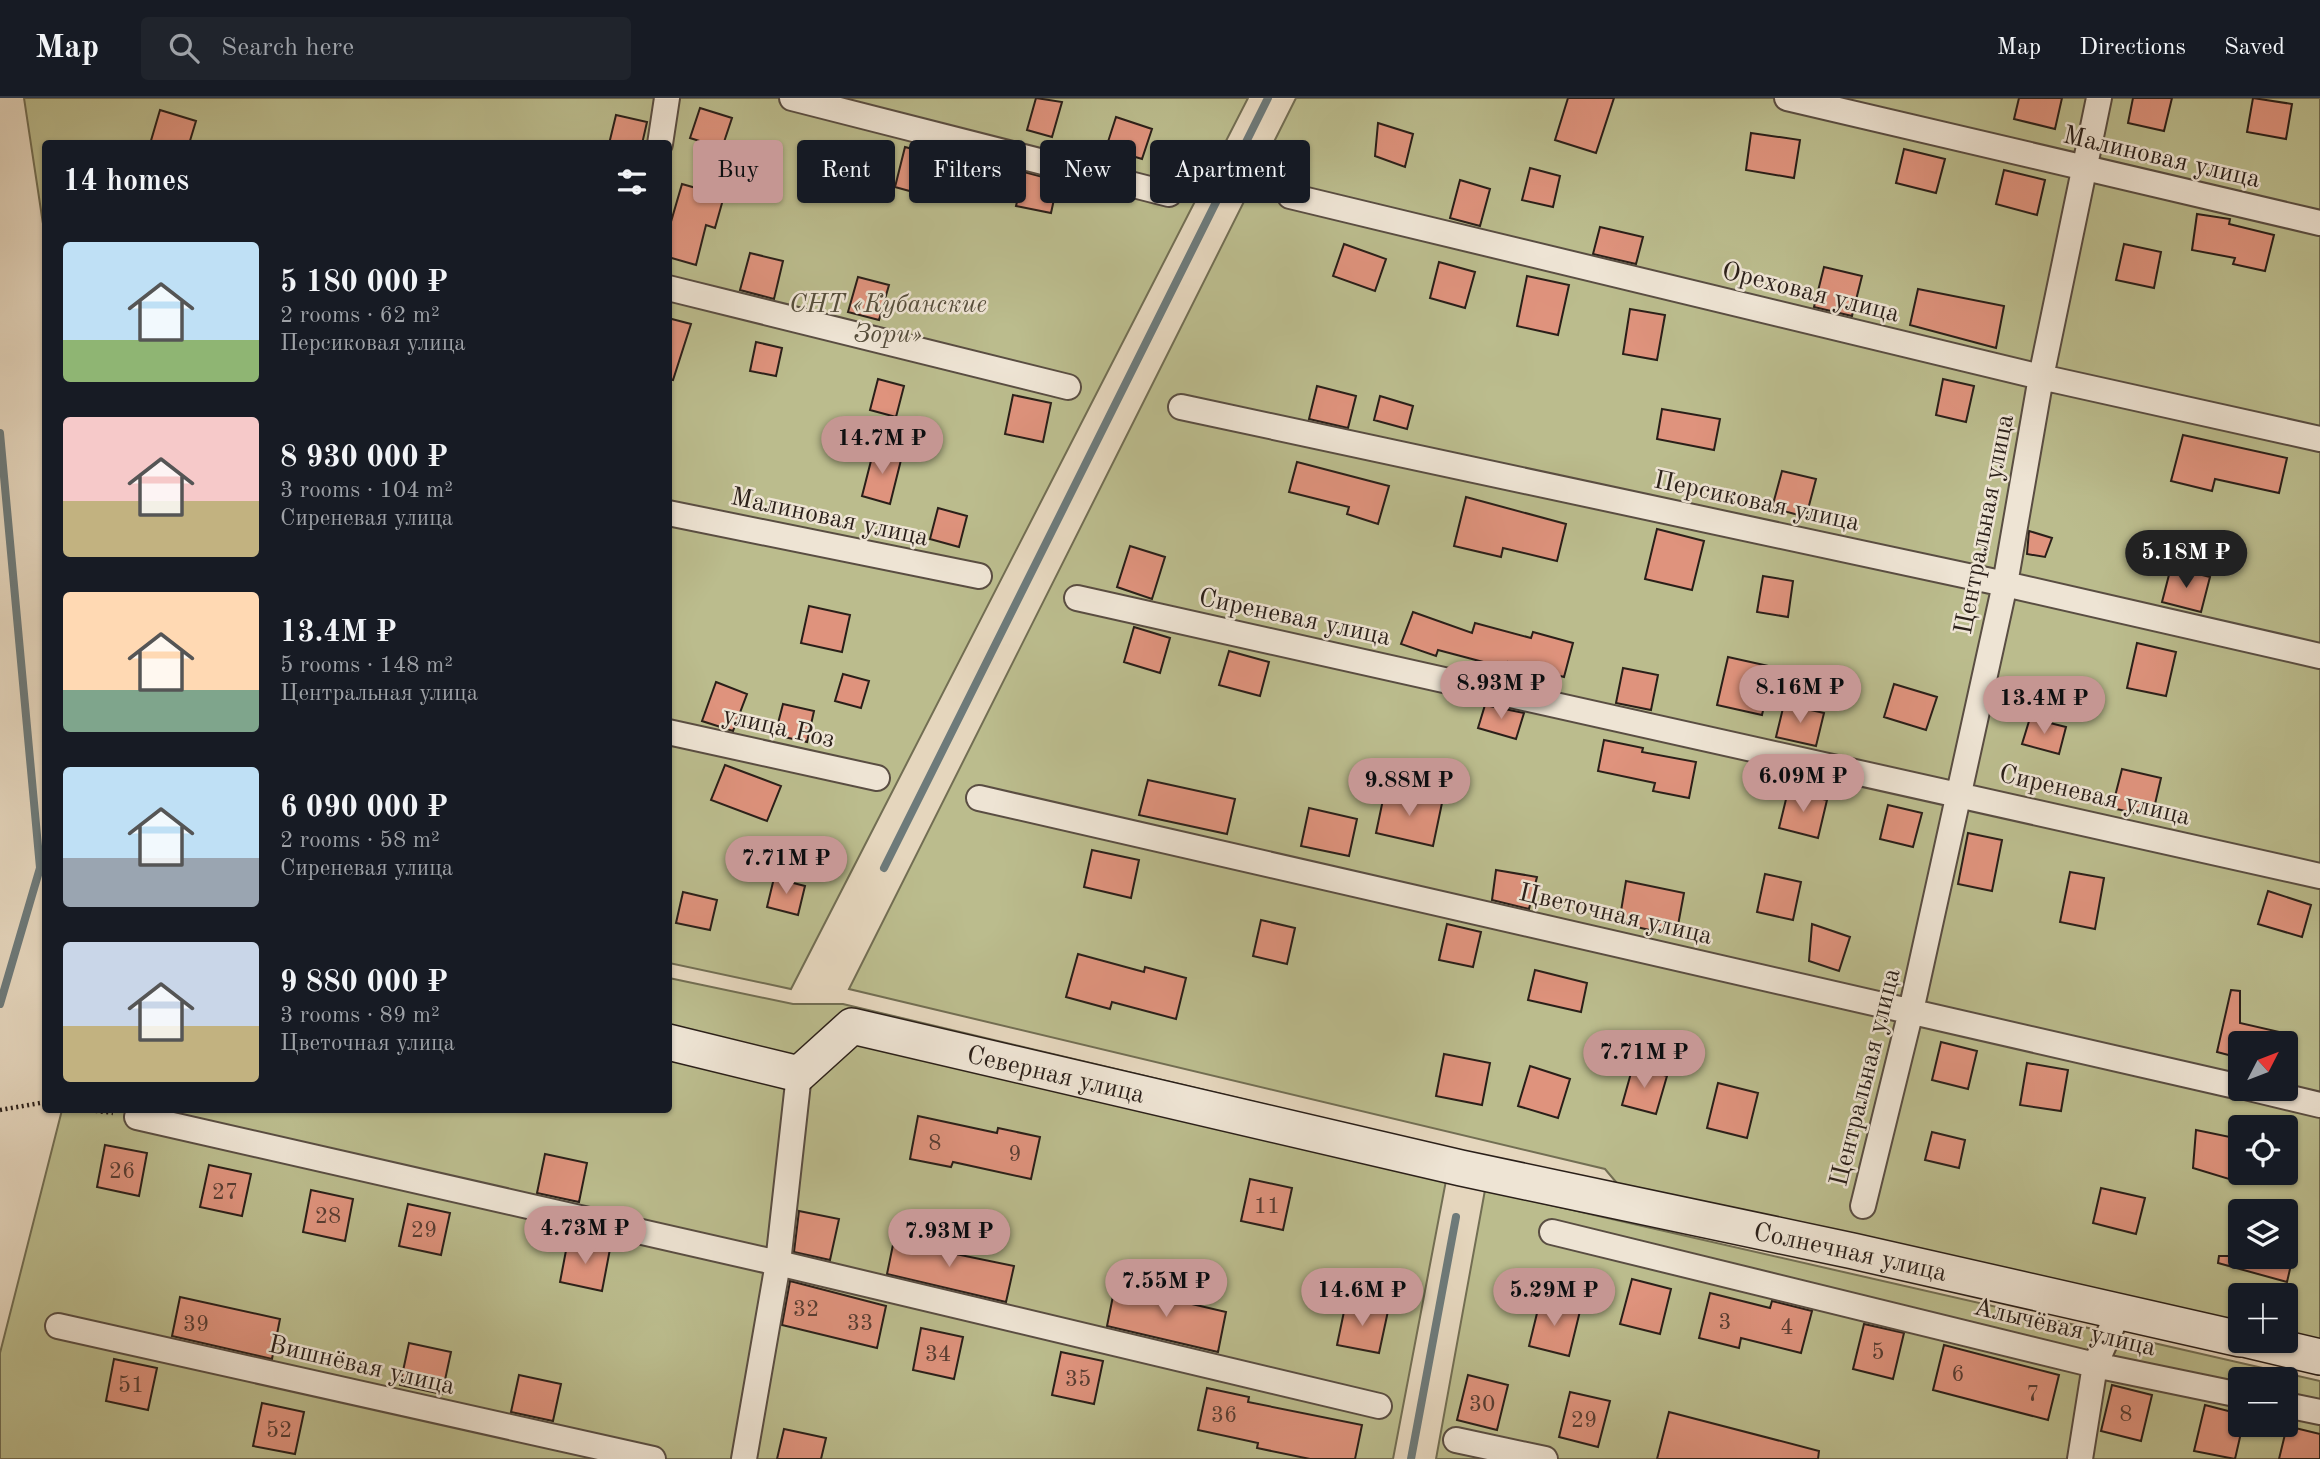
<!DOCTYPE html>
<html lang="en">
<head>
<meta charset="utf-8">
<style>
  body { margin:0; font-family:"Old Standard TT",serif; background:#20242c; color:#f1f3f6; height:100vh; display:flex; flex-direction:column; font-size:26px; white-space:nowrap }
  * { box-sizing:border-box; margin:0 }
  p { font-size:23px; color:#9ea1a6 }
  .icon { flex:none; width:38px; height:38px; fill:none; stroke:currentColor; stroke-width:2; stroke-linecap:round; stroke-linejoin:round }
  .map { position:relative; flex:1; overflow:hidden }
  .panel { position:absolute; left:42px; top:42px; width:630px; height:973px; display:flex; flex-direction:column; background:#171b24; border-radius:7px; box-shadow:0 2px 5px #0004 }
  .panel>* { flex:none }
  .banner { position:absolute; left:693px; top:42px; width:665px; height:63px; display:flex; gap:14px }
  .needle { width:46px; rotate:48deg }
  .controls { position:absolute; left:2228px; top:933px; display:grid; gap:14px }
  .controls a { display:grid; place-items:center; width:70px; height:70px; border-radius:7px; background:#171b24; box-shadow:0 2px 5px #0004; font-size:35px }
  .price { position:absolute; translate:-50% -60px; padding:0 16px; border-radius:24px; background:#c59692; color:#111; font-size:23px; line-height:46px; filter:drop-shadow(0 2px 4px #0008) }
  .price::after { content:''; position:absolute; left:50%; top:42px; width:21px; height:16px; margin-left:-10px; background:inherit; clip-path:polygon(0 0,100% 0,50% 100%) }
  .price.selected { background:#222; color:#fff }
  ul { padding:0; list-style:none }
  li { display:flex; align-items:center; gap:21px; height:175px; padding:0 21px }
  li span { display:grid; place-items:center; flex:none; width:196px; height:140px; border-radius:7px; color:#555 }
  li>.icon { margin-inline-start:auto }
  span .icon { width:84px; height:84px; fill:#fffc; stroke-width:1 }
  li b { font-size:30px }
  h2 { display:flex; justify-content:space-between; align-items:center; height:84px; padding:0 21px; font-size:30px }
  .chip { padding:0 24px; border-radius:7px; background:#171b24; box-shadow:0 2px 5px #0004; font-size:24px; line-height:63px }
  .chip.selected { background:#c59692; color:#111 }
  header { display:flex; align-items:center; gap:42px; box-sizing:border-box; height:98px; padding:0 35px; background:#171b24; border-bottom:2px solid #363941 }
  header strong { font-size:33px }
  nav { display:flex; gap:38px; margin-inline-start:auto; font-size:24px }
  .search { width:490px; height:63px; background:#20242c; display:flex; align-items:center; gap:18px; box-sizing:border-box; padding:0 24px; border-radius:7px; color:#9ea1a6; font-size:26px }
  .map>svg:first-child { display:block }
</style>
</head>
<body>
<header>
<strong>Map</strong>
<div class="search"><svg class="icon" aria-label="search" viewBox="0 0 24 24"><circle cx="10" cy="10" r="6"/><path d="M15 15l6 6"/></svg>Search here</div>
<nav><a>Map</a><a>Directions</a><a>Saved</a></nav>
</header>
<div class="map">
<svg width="2320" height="1361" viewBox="0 0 2320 1361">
  <rect width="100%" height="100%" fill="#e5d6bd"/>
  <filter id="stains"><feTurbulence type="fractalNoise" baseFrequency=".00286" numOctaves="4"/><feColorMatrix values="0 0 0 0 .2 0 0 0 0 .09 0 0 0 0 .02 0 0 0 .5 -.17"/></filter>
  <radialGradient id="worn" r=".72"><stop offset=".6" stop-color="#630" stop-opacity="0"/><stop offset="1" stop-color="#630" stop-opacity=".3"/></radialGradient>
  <path fill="#bbbc8d" stroke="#726e53" stroke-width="2" fill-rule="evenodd" d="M 24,0 L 1248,0 L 791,891 L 669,865 L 668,46 L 46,46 L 45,139 Z
    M 1296,0 L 2320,0 L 2320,1271 L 1643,1116 L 1605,1071 L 849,891 ZM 2240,945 L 2286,945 L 2286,990 L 2240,990 ZM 2240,1029 L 2286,1029 L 2286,1074 L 2240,1074 ZM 2240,1113 L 2286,1113 L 2286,1158 L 2240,1158 ZM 2240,1197 L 2286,1197 L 2286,1242 L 2240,1242 Z
    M 669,880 L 793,906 L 843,906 L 1452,1051 L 1393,1361 L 0,1361 L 0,1255 L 62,1012 L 668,1012 Z
    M 1485,1092 L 2320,1283 L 2320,1361 L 1436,1361 ZM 2240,1281 L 2286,1281 L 2286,1326 L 2240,1326 Z"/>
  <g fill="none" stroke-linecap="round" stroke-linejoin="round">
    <path stroke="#6d7a7a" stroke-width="8" d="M 0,335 L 40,770 L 0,906
      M 884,770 L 1268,0
      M 1411,1361 L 1456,1119"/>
  </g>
  <path fill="#df937d" stroke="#2a1f19" stroke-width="2" d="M 1036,0 L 1062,4 L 1052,39 L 1027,32 Z
    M 1568,0 L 1614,0 L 1596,55 L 1555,42 Z
    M 2019,0 L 2062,0 L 2055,31 L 2014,21 Z
    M 2133,0 L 2172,0 L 2164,33 L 2128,25 Z
    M 2253,0 L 2292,6 L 2286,41 L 2247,34 Z
    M 700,10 L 732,20 L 722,50 L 690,40 Z
    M 160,12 L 196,23 L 189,46 L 150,46 Z
    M 616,17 L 647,24 L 642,46 L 609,46 Z
    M 1116,19 L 1152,31 L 1142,61 L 1106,50 Z
    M 1378,25 L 1413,36 L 1405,69 L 1375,58 Z
    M 1751,35 L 1800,42 L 1794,80 L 1746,72 Z
    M 905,49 L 946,60 L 935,100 L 895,89 Z
    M 1904,51 L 1945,61 L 1936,95 L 1896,85 Z
    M 1530,70 L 1560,78 L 1553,109 L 1522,102 Z
    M 2004,72 L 2045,82 L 2037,117 L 1996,106 Z
    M 1024,74 L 1058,83 L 1051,115 L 1016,108 Z
    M 1460,82 L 1490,91 L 1480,128 L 1450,120 Z
    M 682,86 L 724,98 L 715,130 L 706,127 L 696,167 L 668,159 L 668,134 Z
    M 2197,116 L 2230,121 L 2229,126 L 2274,137 L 2265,173 L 2233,166 L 2235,160 L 2192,152 Z
    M 1600,129 L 1643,139 L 1636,166 L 1593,156 Z
    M 1344,146 L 1386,161 L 1375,193 L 1333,178 Z
    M 2124,146 L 2161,154 L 2154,190 L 2116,182 Z
    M 750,155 L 783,163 L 774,201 L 740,192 Z
    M 1439,164 L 1475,174 L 1465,210 L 1430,200 Z
    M 1824,169 L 1862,178 L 1852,218 L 1814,209 Z
    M 1527,178 L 1569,187 L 1558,237 L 1517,228 Z
    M 858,179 L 889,187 L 879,222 L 848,214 Z
    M 1918,191 L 2004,208 L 1996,250 L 1910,227 Z
    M 1630,211 L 1665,217 L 1657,262 L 1623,256 Z
    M 668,220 L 691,226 L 673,282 L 668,281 Z
    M 756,244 L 782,250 L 776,278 L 750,273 Z
    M 878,281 L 904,288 L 896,319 L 870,312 Z
    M 1943,281 L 1974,288 L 1966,324 L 1936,317 Z
    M 1317,288 L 1356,298 L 1348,330 L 1309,321 Z
    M 1013,297 L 1051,305 L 1043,344 L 1005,336 Z
    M 1380,298 L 1413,308 L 1407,331 L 1374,322 Z
    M 1662,311 L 1720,321 L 1714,352 L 1657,341 Z
    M 2183,337 L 2287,360 L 2279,395 L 2215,381 L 2212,393 L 2171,383 Z
    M 874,351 L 902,358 L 890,406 L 862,398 Z
    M 1297,364 L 1389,388 L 1378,426 L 1347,416 L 1349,409 L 1289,394 Z
    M 1782,373 L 1816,381 L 1806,419 L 1772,410 Z
    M 1466,399 L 1566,426 L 1557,463 L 1503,450 L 1501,459 L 1454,448 Z
    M 938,410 L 967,418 L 959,449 L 930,441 Z
    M 1657,431 L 1704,443 L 1692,492 L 1645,481 Z
    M 2029,433 L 2052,440 L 2045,459 L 2027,456 Z
    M 1130,448 L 1165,459 L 1152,501 L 1117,489 Z
    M 2171,469 L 2210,479 L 2201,514 L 2162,504 Z
    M 1763,478 L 1793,483 L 1788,519 L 1757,514 Z
    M 809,508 L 850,517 L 842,554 L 801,545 Z
    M 1413,514 L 1472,535 L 1475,525 L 1531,540 L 1533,534 L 1573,545 L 1564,579 L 1508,564 L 1506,570 L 1438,552 L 1436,558 L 1401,546 Z
    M 1134,529 L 1170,540 L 1160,575 L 1124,564 Z
    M 2137,545 L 2176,554 L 2166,598 L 2127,590 Z
    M 1229,553 L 1269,564 L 1260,598 L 1219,587 Z
    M 1728,559 L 1773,569 L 1762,617 L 1717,607 Z
    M 1623,570 L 1658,577 L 1651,612 L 1616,605 Z
    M 843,576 L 869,583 L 861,610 L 835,603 Z
    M 716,584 L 747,596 L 733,633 L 702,623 Z
    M 1894,586 L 1937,599 L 1926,632 L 1884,619 Z
    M 783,606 L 814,613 L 807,644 L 775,637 Z
    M 1784,606 L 1824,615 L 1816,648 L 1776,639 Z
    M 1485,607 L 1524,615 L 1516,641 L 1478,630 Z
    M 2030,620 L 2066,629 L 2059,656 L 2022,646 Z
    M 1604,642 L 1643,650 L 1642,654 L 1696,664 L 1689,700 L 1653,693 L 1655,685 L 1598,673 Z
    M 725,667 L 781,688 L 767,723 L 711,702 Z
    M 2122,671 L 2161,680 L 2152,719 L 2112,710 Z
    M 1148,682 L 1235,701 L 1227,736 L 1139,717 Z
    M 1385,692 L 1442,705 L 1433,748 L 1376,735 Z
    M 1788,693 L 1827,702 L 1818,740 L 1779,730 Z
    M 1888,707 L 1922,715 L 1913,749 L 1880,741 Z
    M 1309,710 L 1357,721 L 1349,758 L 1301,748 Z
    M 1968,735 L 2002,742 L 1992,793 L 1958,786 Z
    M 1092,752 L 1139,762 L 1131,800 L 1084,789 Z
    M 1496,772 L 1537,779 L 1529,811 L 1492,802 Z
    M 2070,774 L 2104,780 L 2095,831 L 2060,824 Z
    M 1765,776 L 1801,784 L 1793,822 L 1757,814 Z
    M 774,780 L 805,788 L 798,817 L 767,809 Z
    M 1626,783 L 1684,795 L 1676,838 L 1619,825 Z
    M 2268,793 L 2311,807 L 2302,839 L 2258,826 Z
    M 683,794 L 717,802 L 710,832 L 676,825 Z
    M 1261,822 L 1295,830 L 1287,866 L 1253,858 Z
    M 1447,826 L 1481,834 L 1473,869 L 1439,862 Z
    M 1812,826 L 1850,839 L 1839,873 L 1809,863 Z
    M 1078,856 L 1144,874 L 1145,869 L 1186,880 L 1176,921 L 1112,904 L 1110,911 L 1066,899 Z
    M 1535,872 L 1587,885 L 1581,914 L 1528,902 Z
    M 2231,892 L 2240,893 L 2240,925 L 2292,937 L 2291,945 L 2240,945 L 2240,960 L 2217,954 Z
    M 1941,944 L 1977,953 L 1968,991 L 1932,982 Z
    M 1444,956 L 1490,965 L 1482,1007 L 1436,998 Z
    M 2027,965 L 2068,972 L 2061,1013 L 2020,1007 Z
    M 1530,968 L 1570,981 L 1558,1020 L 1518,1008 Z
    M 1633,968 L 1667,978 L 1656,1016 L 1622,1007 Z
    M 1718,985 L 1758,995 L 1747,1040 L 1707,1030 Z
    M 918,1018 L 997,1035 L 998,1030 L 1040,1039 L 1031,1081 L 953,1064 L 951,1069 L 910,1061 Z
    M 2196,1032 L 2230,1039 L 2229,1081 L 2193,1070 Z
    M 1932,1034 L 1965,1042 L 1959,1070 L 1925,1062 Z
    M 105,1047 L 147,1055 L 139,1098 L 97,1089 Z
    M 545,1056 L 587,1065 L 579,1104 L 537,1095 Z
    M 209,1067 L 251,1076 L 242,1118 L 200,1109 Z
    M 1250,1081 L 1292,1090 L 1283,1132 L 1241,1123 Z
    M 2101,1090 L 2145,1100 L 2136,1136 L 2093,1125 Z
    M 311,1092 L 353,1101 L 345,1143 L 303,1134 Z
    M 408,1106 L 450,1115 L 441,1157 L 399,1148 Z
    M 799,1113 L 839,1121 L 830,1162 L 794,1154 Z
    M 895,1137 L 937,1146 L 936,1152 L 1014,1168 L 1006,1204 L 887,1176 Z
    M 568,1142 L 610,1151 L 602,1193 L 560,1184 Z
    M 2219,1158 L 2293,1158 L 2287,1184 L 2218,1165 Z
    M 1632,1181 L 1671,1191 L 1660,1236 L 1620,1226 Z
    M 790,1183 L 886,1208 L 877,1250 L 782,1227 Z
    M 1115,1188 L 1226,1214 L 1218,1254 L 1107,1228 Z
    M 1710,1195 L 1770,1210 L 1772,1203 L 1812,1213 L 1801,1255 L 1741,1240 L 1739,1250 L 1699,1240 Z
    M 180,1199 L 280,1221 L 272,1261 L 172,1238 Z
    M 1540,1203 L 1580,1213 L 1569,1258 L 1529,1248 Z
    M 1346,1204 L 1388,1213 L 1379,1255 L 1337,1247 Z
    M 1864,1226 L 1904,1235 L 1893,1281 L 1853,1271 Z
    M 921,1230 L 963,1239 L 954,1281 L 913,1272 Z
    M 409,1245 L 451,1254 L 442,1296 L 400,1287 Z
    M 1944,1247 L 2059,1277 L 2048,1322 L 1933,1292 Z
    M 1061,1254 L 1103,1263 L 1094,1306 L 1052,1297 Z
    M 114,1261 L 157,1270 L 148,1312 L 106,1303 Z
    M 519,1277 L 561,1286 L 553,1323 L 511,1314 Z
    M 1468,1277 L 1508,1287 L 1497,1332 L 1457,1322 Z
    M 2112,1287 L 2152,1297 L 2141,1343 L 2101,1333 Z
    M 1207,1290 L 1249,1299 L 1248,1304 L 1362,1327 L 1355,1361 L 1310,1361 L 1257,1350 L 1258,1345 L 1198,1332 Z
    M 1570,1294 L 1610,1303 L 1598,1349 L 1559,1339 Z
    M 262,1305 L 304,1314 L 295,1356 L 253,1348 Z
    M 2205,1307 L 2240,1316 L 2240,1326 L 2243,1326 L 2235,1361 L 2194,1353 Z
    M 1669,1314 L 1819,1353 L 1818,1361 L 1657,1361 Z
    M 2287,1328 L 2320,1336 L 2320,1361 L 2279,1361 Z
    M 784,1331 L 826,1340 L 821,1361 L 777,1361 Z"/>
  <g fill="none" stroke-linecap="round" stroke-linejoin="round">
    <g stroke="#594d42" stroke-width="28">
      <path id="street" d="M 792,0 L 1169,96
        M 1787,0 L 2320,125
        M 660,46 L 667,0
        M 1290,98 L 2041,279 L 2320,341
        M 668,190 L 1068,289
        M 1181,309 L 2005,486 L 2320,558
        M 668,415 L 979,478
        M 1077,500 L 2320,778
        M 668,634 L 877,680
        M 979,700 L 2240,989
        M 2249,990 L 2320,1007
        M 137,1019 L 778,1165 L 1379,1308
        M 1863,1108 L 1911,913 L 2005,486 L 2041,279 L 2099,0
        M 1552,1134 L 2095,1267 L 2240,1297
        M 58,1228 L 653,1361
        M 2286,1307 L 2320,1314
        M 1456,1342 L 1545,1361
        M 744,1361 L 778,1165 L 799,976
        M 2080,1361 L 2095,1267 L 2119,1213"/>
    </g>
    <g stroke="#2a1f19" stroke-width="38">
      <g id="secondary">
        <path id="s1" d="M 668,944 L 799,976 L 852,928 L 1461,1070 L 1853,1153 L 2240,1241"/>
        <path d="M 2248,1242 L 2320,1259"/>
      </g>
    </g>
    <path stroke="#2a1f19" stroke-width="4.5" stroke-dasharray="2 3.5" stroke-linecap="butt" d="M 0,1012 L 46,1004
      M 90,1012 L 113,1015"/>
    <use href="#street" stroke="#eee4d4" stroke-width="24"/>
    <use href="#secondary" stroke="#eee4d4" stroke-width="35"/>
  </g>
  <g text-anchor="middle" stroke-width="5" stroke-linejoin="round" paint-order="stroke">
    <g font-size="23" fill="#573c32">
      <text x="935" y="1052">8</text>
      <text x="1015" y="1063">9</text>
      <text x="122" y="1080">26</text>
      <text x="225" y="1101">27</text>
      <text x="1267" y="1115">11</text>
      <text x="328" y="1125">28</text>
      <text x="424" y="1139">29</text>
      <text x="806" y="1218">32</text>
      <text x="1725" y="1231">3</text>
      <text x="860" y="1232">33</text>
      <text x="196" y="1233">39</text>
      <text x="1787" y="1236">4</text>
      <text x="1878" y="1261">5</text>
      <text x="938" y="1263">34</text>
      <text x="1958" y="1283">6</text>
      <text x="1078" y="1288">35</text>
      <text x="131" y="1294">51</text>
      <text x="2033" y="1303">7</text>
      <text x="1482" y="1313">30</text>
      <text x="2126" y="1323">8</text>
      <text x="1224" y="1324">36</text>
      <text x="1584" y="1329">29</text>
      <text x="279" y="1339">52</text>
    </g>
    <g font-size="26" fill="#2a1f19" stroke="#eee4d4">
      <text transform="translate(2162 58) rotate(13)" y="9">Малиновая улица</text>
      <text transform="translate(1811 193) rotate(14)" y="9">Ореховая улица</text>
      <text transform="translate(1757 402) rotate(12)" y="9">Персиковая улица</text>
      <text transform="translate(830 418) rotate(12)" y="9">Малиновая улица</text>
      <text transform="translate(1983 426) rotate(-79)" y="9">Центральная улица</text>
      <text transform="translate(1295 518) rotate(12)" y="9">Сиреневая улица</text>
      <text transform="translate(779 628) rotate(13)" y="9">улица Роз</text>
      <text transform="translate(2095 696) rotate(13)" y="9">Сиреневая улица</text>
      <text transform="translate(1616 815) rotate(13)" y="9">Цветочная улица</text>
      <text dy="9" stroke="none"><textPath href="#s1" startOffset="416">Северная улица</textPath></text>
      <text transform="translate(1864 979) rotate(-76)" y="9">Центральная улица</text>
      <text dy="9" stroke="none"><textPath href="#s1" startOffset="1230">Солнечная улица</textPath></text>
      <text transform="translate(2065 1228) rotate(13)" y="9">Алычёвая улица</text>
      <text transform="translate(362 1266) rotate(13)" y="9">Вишнёвая улица</text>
    </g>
    <g font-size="26" font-style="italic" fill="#564e3c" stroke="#eee4d4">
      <text x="888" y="214">СНТ «Кубанские<tspan x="888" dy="30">Зори»</tspan></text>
    </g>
  </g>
  <rect width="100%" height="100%" filter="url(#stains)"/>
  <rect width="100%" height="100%" fill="url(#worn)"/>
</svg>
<div class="controls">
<a><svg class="needle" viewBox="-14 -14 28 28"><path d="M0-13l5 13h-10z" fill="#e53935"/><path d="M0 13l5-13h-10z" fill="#9ea1a6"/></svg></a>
<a><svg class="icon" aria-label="locate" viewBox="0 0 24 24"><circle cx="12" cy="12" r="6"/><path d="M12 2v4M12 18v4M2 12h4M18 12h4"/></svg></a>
<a><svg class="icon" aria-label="layers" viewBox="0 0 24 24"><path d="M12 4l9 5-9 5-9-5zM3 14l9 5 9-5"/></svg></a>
<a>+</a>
<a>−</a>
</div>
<b class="price" style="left:882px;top:378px">14.7M ₽</b>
<b class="price selected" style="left:2186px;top:492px">5.18M ₽</b>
<b class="price" style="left:1501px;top:623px">8.93M ₽</b>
<b class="price" style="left:1800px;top:627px">8.16M ₽</b>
<b class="price" style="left:2044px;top:638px">13.4M ₽</b>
<b class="price" style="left:1803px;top:716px">6.09M ₽</b>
<b class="price" style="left:1409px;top:720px">9.88M ₽</b>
<b class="price" style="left:786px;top:798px">7.71M ₽</b>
<b class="price" style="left:1644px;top:992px">7.71M ₽</b>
<b class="price" style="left:585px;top:1168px">4.73M ₽</b>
<b class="price" style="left:949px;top:1171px">7.93M ₽</b>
<b class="price" style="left:1166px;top:1221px">7.55M ₽</b>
<b class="price" style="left:1362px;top:1230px">14.6M ₽</b>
<b class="price" style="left:1554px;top:1230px">5.29M ₽</b>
<div class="banner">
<a class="chip selected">Buy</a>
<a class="chip">Rent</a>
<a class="chip">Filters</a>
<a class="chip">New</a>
<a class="chip">Apartment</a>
</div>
<section class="panel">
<h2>14 homes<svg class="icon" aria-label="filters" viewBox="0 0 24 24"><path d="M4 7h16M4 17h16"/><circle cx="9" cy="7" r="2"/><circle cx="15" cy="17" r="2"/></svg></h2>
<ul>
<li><span style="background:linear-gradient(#bfe0f5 70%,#8fb573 0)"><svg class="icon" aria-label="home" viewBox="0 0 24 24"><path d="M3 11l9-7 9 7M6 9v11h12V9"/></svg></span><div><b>5 180 000 ₽</b><p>2 rooms · 62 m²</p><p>Персиковая улица</p></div></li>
<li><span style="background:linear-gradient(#f6c9c9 60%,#c2b280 0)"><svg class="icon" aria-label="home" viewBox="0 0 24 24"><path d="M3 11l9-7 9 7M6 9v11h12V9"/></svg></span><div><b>8 930 000 ₽</b><p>3 rooms · 104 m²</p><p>Сиреневая улица</p></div></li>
<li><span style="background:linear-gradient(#ffd9b3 70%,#7fa58c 0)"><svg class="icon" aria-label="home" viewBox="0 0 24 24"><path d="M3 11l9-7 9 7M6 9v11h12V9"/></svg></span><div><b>13.4M ₽</b><p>5 rooms · 148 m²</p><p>Центральная улица</p></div></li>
<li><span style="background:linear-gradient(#bfe0f5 65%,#9aa5b1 0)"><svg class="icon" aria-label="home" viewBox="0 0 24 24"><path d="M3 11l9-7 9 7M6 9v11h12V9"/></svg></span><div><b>6 090 000 ₽</b><p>2 rooms · 58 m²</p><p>Сиреневая улица</p></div></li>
<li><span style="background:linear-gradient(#c9d6e8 60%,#c2b280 0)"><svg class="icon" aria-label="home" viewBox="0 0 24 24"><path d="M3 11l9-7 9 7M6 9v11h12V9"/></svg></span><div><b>9 880 000 ₽</b><p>3 rooms · 89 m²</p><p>Цветочная улица</p></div></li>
</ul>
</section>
</div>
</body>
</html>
